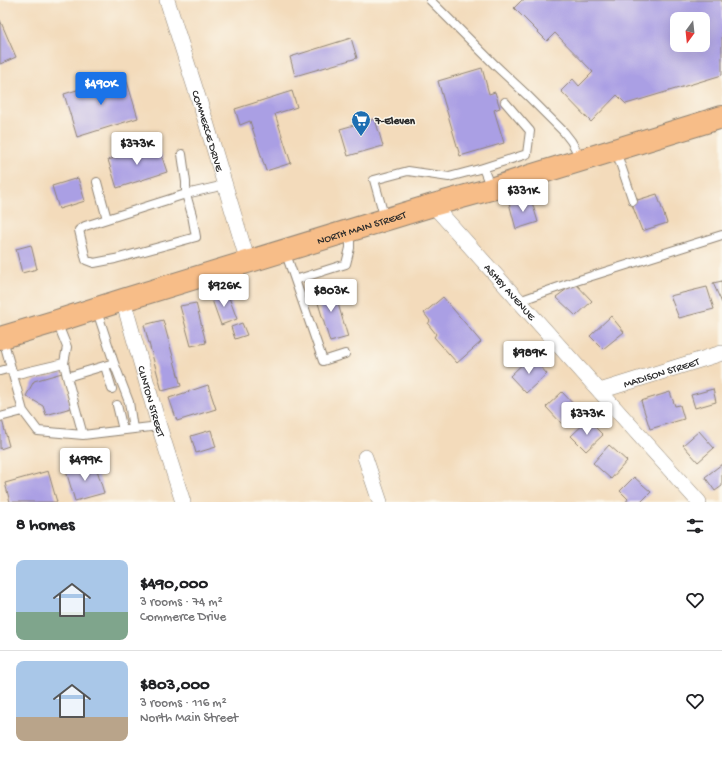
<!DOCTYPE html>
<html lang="en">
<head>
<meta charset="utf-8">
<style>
  body { margin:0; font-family:"Gochi Hand",sans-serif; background:#f2f2f2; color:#202124; height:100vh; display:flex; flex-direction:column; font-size:15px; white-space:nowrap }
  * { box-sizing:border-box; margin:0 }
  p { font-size:13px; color:#757577 }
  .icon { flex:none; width:22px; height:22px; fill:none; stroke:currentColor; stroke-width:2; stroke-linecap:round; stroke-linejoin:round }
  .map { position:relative; height:502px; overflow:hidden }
  .drawer { display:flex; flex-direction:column; background:#fff; flex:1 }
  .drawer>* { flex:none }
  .needle { width:26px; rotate:195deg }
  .buttons { position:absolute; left:670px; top:12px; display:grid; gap:8px }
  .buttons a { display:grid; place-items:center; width:40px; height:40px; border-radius:8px; background:#fff; box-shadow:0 4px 16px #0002; font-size:20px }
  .price { position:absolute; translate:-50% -34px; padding:0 9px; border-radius:4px; background:#fff; color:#222; font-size:13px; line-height:26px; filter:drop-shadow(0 1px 2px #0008) }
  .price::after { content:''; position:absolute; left:50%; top:24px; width:12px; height:9px; margin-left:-6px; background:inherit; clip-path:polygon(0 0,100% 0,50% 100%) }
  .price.current { background:#1a73e8; color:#fff }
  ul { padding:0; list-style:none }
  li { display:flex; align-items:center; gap:12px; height:100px; padding:0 16px }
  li+li { border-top:1px solid #e0e0e0 }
  li span { display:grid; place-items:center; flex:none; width:112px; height:80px; border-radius:8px; color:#555 }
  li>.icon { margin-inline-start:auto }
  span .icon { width:48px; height:48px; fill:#fffc; stroke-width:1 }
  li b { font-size:17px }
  h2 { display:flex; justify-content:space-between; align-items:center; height:48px; padding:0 16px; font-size:17px }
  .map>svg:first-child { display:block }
</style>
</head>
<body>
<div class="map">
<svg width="722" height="502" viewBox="0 0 722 502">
  <rect width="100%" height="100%" fill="#fbf7ec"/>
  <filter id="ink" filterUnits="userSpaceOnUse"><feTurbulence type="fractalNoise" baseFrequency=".025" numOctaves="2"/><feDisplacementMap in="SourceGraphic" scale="8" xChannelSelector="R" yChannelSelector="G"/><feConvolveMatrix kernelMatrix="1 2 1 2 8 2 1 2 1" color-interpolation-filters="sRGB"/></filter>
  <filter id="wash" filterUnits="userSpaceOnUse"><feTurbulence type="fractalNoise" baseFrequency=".012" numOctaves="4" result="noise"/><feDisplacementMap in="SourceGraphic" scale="16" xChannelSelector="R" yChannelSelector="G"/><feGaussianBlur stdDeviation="0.9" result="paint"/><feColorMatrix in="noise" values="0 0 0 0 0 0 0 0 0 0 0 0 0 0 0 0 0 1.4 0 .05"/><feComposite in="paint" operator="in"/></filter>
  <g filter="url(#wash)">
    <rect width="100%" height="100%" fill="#f3dbbb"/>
    <g id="blocks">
      <path fill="#aa9fe4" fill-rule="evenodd" d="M 522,0 L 722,0 L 722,75 L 626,104 L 617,95 L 591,122 L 561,91 L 573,79 L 579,86 L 593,72 L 555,33 L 547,41 L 514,8 ZM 677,19 L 703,19 L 703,45 L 677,45 Z
        M 0,20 L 16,57 L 0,64 Z
        M 351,38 L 357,58 L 295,76 L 290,57 Z
        M 482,68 L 489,94 L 495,92 L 500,108 L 494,110 L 504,143 L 460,156 L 438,81 Z
        M 125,75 L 138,118 L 77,137 L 64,94 Z
        M 292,91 L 297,107 L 275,114 L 291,163 L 266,171 L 250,121 L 240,125 L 235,109 Z
        M 375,119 L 383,146 L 348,156 L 340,129 Z
        M 158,145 L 167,172 L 117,188 L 108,160 Z
        M 78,178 L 85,201 L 59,209 L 52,186 Z
        M 657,194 L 667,223 L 642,231 L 631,202 Z
        M 531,199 L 538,222 L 516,229 L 509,203 Z
        M 31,245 L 37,269 L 22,273 L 16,249 Z
        M 722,281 L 722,303 L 713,283 Z
        M 575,283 L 592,301 L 576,316 L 556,297 Z
        M 332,284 L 348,337 L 330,342 L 314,290 Z
        M 707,287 L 714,309 L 679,318 L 670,296 Z
        M 227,292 L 237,319 L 221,325 L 211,297 Z
        M 443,297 L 481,342 L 457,363 L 434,337 L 436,334 L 428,324 L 430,321 L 424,313 Z
        M 196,303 L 206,343 L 191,346 L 180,306 Z
        M 611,316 L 624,332 L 603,349 L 590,336 Z
        M 163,320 L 181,386 L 162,391 L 144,325 Z
        M 242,323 L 247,335 L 235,339 L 231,327 Z
        M 531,356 L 547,374 L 526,393 L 510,376 Z
        M 62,373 L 71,408 L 46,415 L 43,406 L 26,396 L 34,381 Z
        M 208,385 L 216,409 L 177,421 L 169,398 Z
        M 713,389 L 716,402 L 695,408 L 691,395 Z
        M 562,392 L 579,410 L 563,425 L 546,407 Z
        M 670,392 L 675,406 L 680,405 L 684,419 L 650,429 L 641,401 Z
        M 0,420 L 2,420 L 9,446 L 0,449 Z
        M 588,420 L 603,435 L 586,451 L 571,436 Z
        M 211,430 L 216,447 L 196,453 L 191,436 Z
        M 699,431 L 714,448 L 698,462 L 683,445 Z
        M 609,445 L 627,461 L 611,479 L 593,463 Z
        M 95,463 L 104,493 L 75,501 L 66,471 Z
        M 722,464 L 722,486 L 715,491 L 705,477 Z
        M 48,471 L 57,502 L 10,502 L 5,483 Z
        M 634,477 L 651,492 L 641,502 L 626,502 L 628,499 L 620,491 Z"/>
    </g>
  </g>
  <g filter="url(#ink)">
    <use href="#blocks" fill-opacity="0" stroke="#8f8373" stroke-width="1"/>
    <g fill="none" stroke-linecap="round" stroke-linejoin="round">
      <g stroke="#8f8373" stroke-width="10">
        <path id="service" d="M 430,0 L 495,65 L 527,95 L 564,132 L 571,141 L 575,148 L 580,159
          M 616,151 L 633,201
          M 182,154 L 186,182 L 186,194 L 85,226 L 79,230 L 86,260 L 94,263 L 115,259 L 196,237 L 192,215 L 186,194 L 225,185
          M 97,182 L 107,219
          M 491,188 L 483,168 L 527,154 L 530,131 L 505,102
          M 385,219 L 374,180 L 408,171 L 449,177 L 483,168
          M 285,251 L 323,361 L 345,354
          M 295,280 L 346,264 L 350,248 L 350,232
          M 519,301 L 576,281 L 722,235
          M 57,322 L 67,347 L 64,363 L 67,377 L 83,435
          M 114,363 L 129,402 L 133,429
          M 105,366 L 112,389
          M 0,371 L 11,368
          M 13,375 L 64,363
          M 67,377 L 114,363 L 96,308
          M 117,405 L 123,430
          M 23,411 L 38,431 L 83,435 L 159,426
          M 0,417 L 23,411 L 3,339"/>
      </g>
      <g stroke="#8f8373" stroke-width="16">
        <g id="minor">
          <path id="s1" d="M 167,0 L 206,122 L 248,262"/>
          <path id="s2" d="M 433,205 L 699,502"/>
          <path id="s3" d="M 123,300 L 159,426 L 183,502"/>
          <path id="s4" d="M 600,391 L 722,353"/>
          <path d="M 365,457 L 380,502"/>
        </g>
      </g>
      <g stroke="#8f8373" stroke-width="24">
        <g id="primary">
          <path id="s5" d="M 0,338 L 57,321 L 123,300 L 433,205 L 491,189 L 533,175 L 722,117"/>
        </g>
      </g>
      <use href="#service" stroke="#fff" stroke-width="8"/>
      <use href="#minor" stroke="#fff" stroke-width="15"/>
      <use href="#primary" stroke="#f7bd88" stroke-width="22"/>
    </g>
  </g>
  <defs>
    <g id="supermarket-pin" transform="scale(1)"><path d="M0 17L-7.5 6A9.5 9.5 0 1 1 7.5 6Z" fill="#1f6fb2" stroke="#fbf7ec"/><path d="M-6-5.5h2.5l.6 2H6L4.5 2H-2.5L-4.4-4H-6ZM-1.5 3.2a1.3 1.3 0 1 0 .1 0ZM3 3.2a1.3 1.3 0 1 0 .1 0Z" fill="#fff"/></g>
  </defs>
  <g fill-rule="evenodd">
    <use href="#supermarket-pin" x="361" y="120"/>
  </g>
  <g text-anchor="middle" stroke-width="3" stroke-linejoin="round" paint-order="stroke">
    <g font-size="11" font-weight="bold" fill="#2b2b2b" stroke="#fbf7ec" text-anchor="start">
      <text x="375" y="124">7-Eleven</text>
    </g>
    <g font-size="11" fill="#2b2b2b" stroke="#fbf7ec">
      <text dy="4" stroke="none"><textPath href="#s1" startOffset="137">COMMERCE DRIVE</textPath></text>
      <text dy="4" stroke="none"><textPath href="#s5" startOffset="378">NORTH MAIN STREET</textPath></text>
      <text dy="4" stroke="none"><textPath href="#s2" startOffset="116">ASHBY AVENUE</textPath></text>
      <text dy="4" stroke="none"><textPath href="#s4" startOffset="64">MADISON STREET</textPath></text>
      <text dy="4" stroke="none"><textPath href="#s3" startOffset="105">CLINTON STREET</textPath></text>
    </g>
  </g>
</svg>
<div class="buttons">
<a><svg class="needle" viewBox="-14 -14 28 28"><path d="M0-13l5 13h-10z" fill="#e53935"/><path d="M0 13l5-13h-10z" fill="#757577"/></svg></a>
</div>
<b class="price current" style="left:101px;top:106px">$490K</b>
<b class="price" style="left:137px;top:166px">$373K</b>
<b class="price" style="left:523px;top:213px">$331K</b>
<b class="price" style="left:224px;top:308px">$926K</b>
<b class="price" style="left:331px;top:313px">$803K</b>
<b class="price" style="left:529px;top:375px">$989K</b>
<b class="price" style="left:587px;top:436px">$373K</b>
<b class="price" style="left:85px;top:482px">$499K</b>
</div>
<section class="drawer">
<h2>8 homes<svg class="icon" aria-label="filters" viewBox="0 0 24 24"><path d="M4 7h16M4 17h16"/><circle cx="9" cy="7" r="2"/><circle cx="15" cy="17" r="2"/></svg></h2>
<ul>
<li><span style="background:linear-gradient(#a9c7e8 65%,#7fa58c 0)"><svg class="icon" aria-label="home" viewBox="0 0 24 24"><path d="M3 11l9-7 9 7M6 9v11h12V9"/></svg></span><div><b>$490,000</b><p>3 rooms · 74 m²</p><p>Commerce Drive</p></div><svg class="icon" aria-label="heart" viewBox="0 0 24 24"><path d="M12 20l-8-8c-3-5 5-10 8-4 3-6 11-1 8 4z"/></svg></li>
<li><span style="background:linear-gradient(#a9c7e8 70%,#b9a48a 0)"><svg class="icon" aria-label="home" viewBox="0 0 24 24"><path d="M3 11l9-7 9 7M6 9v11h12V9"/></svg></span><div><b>$803,000</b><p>3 rooms · 116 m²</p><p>North Main Street</p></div><svg class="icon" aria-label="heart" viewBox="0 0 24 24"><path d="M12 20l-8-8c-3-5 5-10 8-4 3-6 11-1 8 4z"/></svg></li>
</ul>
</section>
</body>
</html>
